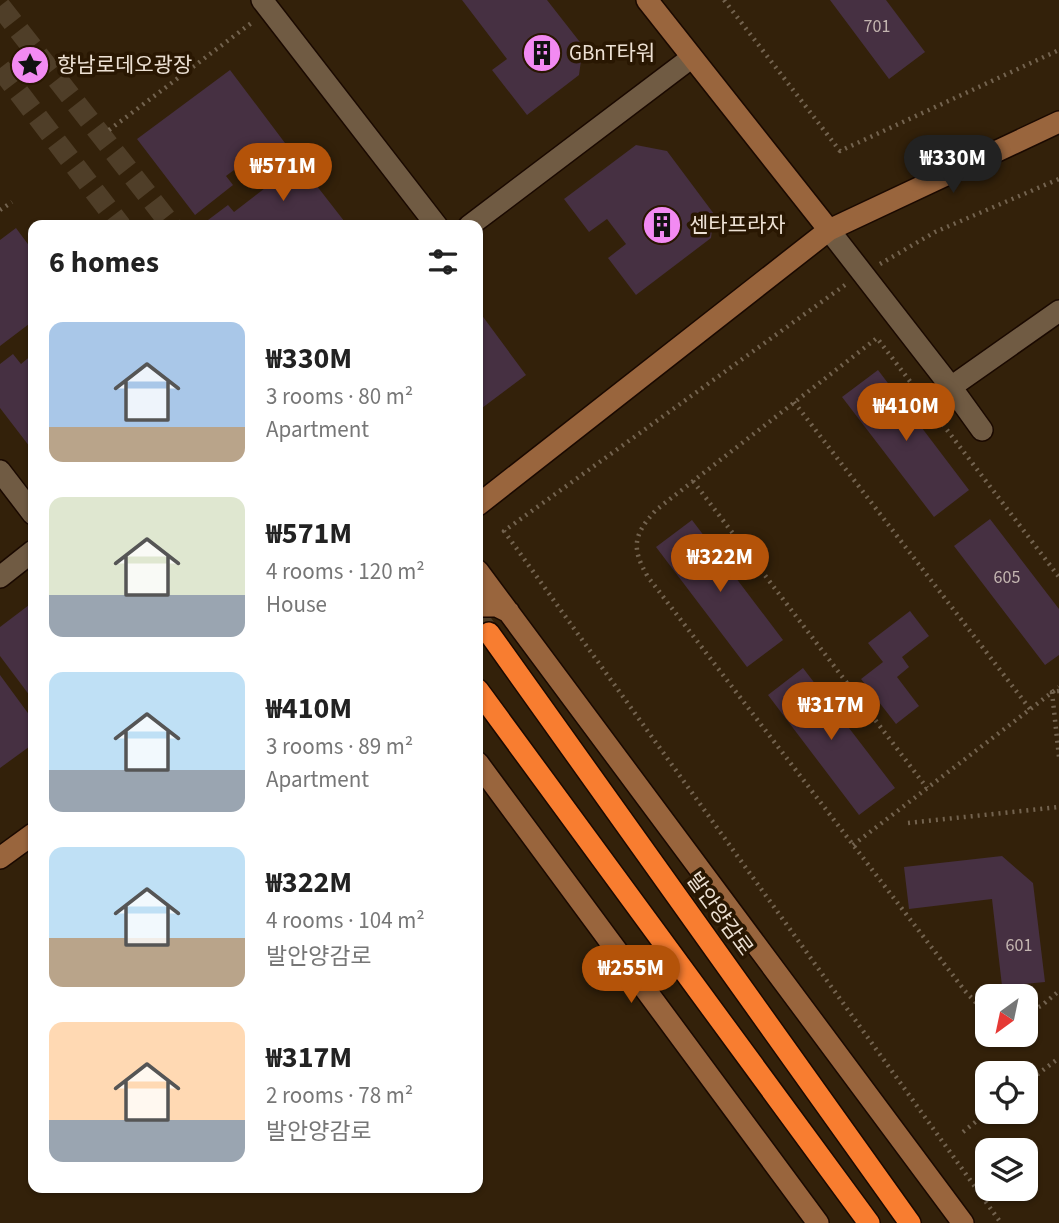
<!DOCTYPE html>
<html lang="en">
<head>
<meta charset="utf-8">
<style>
  body { margin:0; font-family:"Source Sans 3","Noto Sans KR",sans-serif; background:#f2f2f2; color:#222; height:100vh; display:flex; flex-direction:column; font-size:26px; white-space:nowrap }
  * { box-sizing:border-box; margin:0 }
  p { font-size:23px; color:#767676 }
  .icon { flex:none; width:38px; height:38px; fill:none; stroke:currentColor; stroke-width:2; stroke-linecap:round; stroke-linejoin:round }
  .map { position:relative; flex:1; overflow:hidden }
  .sheet { position:absolute; left:28px; top:220px; width:455px; height:973px; display:flex; flex-direction:column; background:#fff; border-radius:14px; box-shadow:0 2px 5px #0004 }
  .sheet>* { flex:none }
  .needle { width:46px; rotate:213deg }
  .controls { position:absolute; left:975px; top:984px; display:grid; gap:14px }
  .controls a { display:grid; place-items:center; width:63px; height:63px; border-radius:14px; background:#fff; box-shadow:0 2px 5px #0004; font-size:35px }
  .price { position:absolute; translate:-50% -60px; padding:0 16px; border-radius:24px; background:#b45309; color:#fff; font-size:23px; line-height:46px; filter:drop-shadow(0 2px 4px #0008) }
  .price::after { content:''; position:absolute; left:50%; top:42px; width:21px; height:16px; margin-left:-10px; background:inherit; clip-path:polygon(0 0,100% 0,50% 100%) }
  .price.selected { background:#222; color:#fff }
  ul { padding:0; list-style:none }
  li { display:flex; align-items:center; gap:21px; height:175px; padding:0 21px }
  li span { display:grid; place-items:center; flex:none; width:196px; height:140px; border-radius:14px; color:#555 }
  li>.icon { margin-inline-start:auto }
  span .icon { width:84px; height:84px; fill:#fffc; stroke-width:1 }
  li b { font-size:30px }
  h2 { display:flex; justify-content:space-between; align-items:center; height:84px; padding:0 21px; font-size:30px }
  .map>svg:first-child { display:block }
</style>
</head>
<body>
<div class="map">
<svg width="1059" height="1223" viewBox="0 0 1059 1223">
  <rect width="100%" height="100%" fill="#33210a"/>
  <path fill="#463042" d="M 462,0 L 547,0 L 583,46 L 579,75 L 527,115 L 492,70 L 507,59 Z
    M 830,0 L 886,0 L 925,52 L 889,79 Z
    M 230,70 L 288,147 L 254,172 L 246,161 L 226,176 L 233,185 L 195,215 L 137,139 Z
    M 636,145 L 667,151 L 714,214 L 711,238 L 636,295 L 608,258 L 626,244 L 607,219 L 589,232 L 564,199 Z
    M 292,154 L 348,226 L 200,226 L 228,205 L 234,212 L 273,182 L 266,173 Z
    M 16,228 L 33,251 L 33,321 L 0,346 L 0,240 Z
    M 478,310 L 526,375 L 478,411 Z
    M 13,354 L 21,364 L 33,354 L 33,451 L 0,408 L 0,364 Z
    M 878,370 L 969,490 L 934,517 L 842,397 Z
    M 990,519 L 1059,609 L 1059,655 L 1045,665 L 954,546 Z
    M 692,520 L 783,640 L 747,667 L 656,547 Z
    M 33,602 L 33,700 L 0,656 L 0,627 Z
    M 910,611 L 929,636 L 902,657 L 909,667 L 897,677 L 919,706 L 896,724 L 861,679 L 883,662 L 868,643 Z
    M 803,668 L 895,788 L 859,815 L 768,695 Z
    M 0,675 L 33,720 L 33,744 L 0,768 Z
    M 1002,856 L 1033,883 L 1045,982 L 1002,986 L 992,899 L 909,909 L 904,867 Z"/>
  <g fill="none" stroke-linecap="round" stroke-linejoin="round">
    <path stroke="#4f3e28" stroke-width="21" stroke-dasharray="21 10" stroke-linecap="butt" d="M 0,6 L 172,226
      M 0,68 L 121,226
      M 478,618 L 489,633"/>
    <g stroke="#1a0900" stroke-width="24">
      <path id="street" d="M 262,0 L 437,226
        M 469,226 L 691,58
        M 829,230 L 951,387 L 1059,311
        M 951,387 L 982,430
        M 0,471 L 33,514
        M 0,577 L 33,551"/>
    </g>
    <g stroke="#1a0900" stroke-width="24">
      <path id="secondary" d="M 647,0 L 829,230
        M 478,505 L 829,230 L 1059,122
        M 478,571 L 963,1223
        M 478,606 L 497,606 L 509,612
        M 478,763 L 818,1223
        M 0,858 L 33,834"/>
    </g>
    <g stroke="#1a0900" stroke-width="24">
      <path id="highway" d="M 489,633 L 910,1223
        M 478,690 L 869,1223"/>
    </g>
    <path stroke="#73634f" stroke-width="4.5" stroke-dasharray="2 5" stroke-linecap="butt" d="M 724,0 L 840,151 L 1059,50
      M 109,130 L 254,21
      M 0,210 L 12,202
      M 880,264 L 935,232 L 1059,179
      M 845,285 L 504,531 L 1001,1223
      M 794,402 L 1030,709
      M 693,481 L 927,788
      M 1059,691 L 1052,692 L 1059,757
      M 908,823 L 1059,807
      M 853,845 L 1059,687
      M 987,1011 L 981,1008 L 965,991 L 648,577 C 631,548 633,535 656,510 L 877,338 L 1059,577
      M 1026,1013 L 1041,1006 L 1059,991
      M 1026,1083 L 1059,1058
      M 963,1132 L 989,1111"/>
    <use href="#street" stroke="#705b43" stroke-width="21"/>
    <use href="#secondary" stroke="#99653d" stroke-width="21"/>
    <use href="#highway" stroke="#f87d30" stroke-width="21"/>
  </g>
  <defs>
    <g id="building-disc" transform="scale(2.0125)"><circle r="9.5" fill="#f28af2" stroke="#291702"/><path d="M-4-6H4V6H1V3H-1V6H-4ZM-2.5-4.3h1.7v1.8h-1.7ZM.8-4.3h1.7v1.8H.8ZM-2.5-1h1.7V.8h-1.7ZM.8-1h1.7V.8H.8Z" fill="#111"/></g>
    <g id="sight-disc" transform="scale(2.0125)"><circle r="9.5" fill="#f28af2" stroke="#291702"/><path d="M0-6L1.8-2.2L6-1.7L2.9 1.2L3.7 5.4L0 3.3L-3.7 5.4L-2.9 1.2L-6-1.7L-1.8-2.2Z" fill="#111"/></g>
  </defs>
  <g fill-rule="evenodd">
    <use href="#building-disc" x="542" y="53"/>
    <use href="#sight-disc" x="30" y="65"/>
    <use href="#building-disc" x="662" y="225"/>
  </g>
  <g text-anchor="middle" stroke-width="7" stroke-linejoin="round" paint-order="stroke">
    <g font-size="18" fill="#c3b5b0">
      <text x="877" y="32">701</text>
      <text x="1007" y="583">605</text>
      <text x="1019" y="951">601</text>
    </g>
    <g font-size="21" fill="#ede1d4" stroke="#291702" text-anchor="start">
      <text x="569" y="60">GBnT타워</text>
      <text x="57" y="72">향남로데오광장</text>
      <text x="689" y="232">센타프라자</text>
    </g>
    <g font-size="21" fill="#ede1d4" stroke="#291702">
      <text transform="translate(720 914) rotate(54)" y="7">발안양감로</text>
    </g>
  </g>
</svg>
<div class="controls">
<a><svg class="needle" viewBox="-14 -14 28 28"><path d="M0-13l5 13h-10z" fill="#e53935"/><path d="M0 13l5-13h-10z" fill="#767676"/></svg></a>
<a><svg class="icon" aria-label="locate" viewBox="0 0 24 24"><circle cx="12" cy="12" r="6"/><path d="M12 2v4M12 18v4M2 12h4M18 12h4"/></svg></a>
<a><svg class="icon" aria-label="layers" viewBox="0 0 24 24"><path d="M12 4l9 5-9 5-9-5zM3 14l9 5 9-5"/></svg></a>
</div>
<b class="price selected" style="left:953px;top:195px">₩330M</b>
<b class="price" style="left:283px;top:203px">₩571M</b>
<b class="price" style="left:906px;top:443px">₩410M</b>
<b class="price" style="left:720px;top:594px">₩322M</b>
<b class="price" style="left:831px;top:742px">₩317M</b>
<b class="price" style="left:631px;top:1005px">₩255M</b>
<section class="sheet">
<h2>6 homes<svg class="icon" aria-label="filters" viewBox="0 0 24 24"><path d="M4 7h16M4 17h16"/><circle cx="9" cy="7" r="2"/><circle cx="15" cy="17" r="2"/></svg></h2>
<ul>
<li><span style="background:linear-gradient(#a9c7e8 75%,#b9a48a 0)"><svg class="icon" aria-label="home" viewBox="0 0 24 24"><path d="M3 11l9-7 9 7M6 9v11h12V9"/></svg></span><div><b>₩330M</b><p>3 rooms · 80 m²</p><p>Apartment</p></div></li>
<li><span style="background:linear-gradient(#dfe7d0 70%,#9aa5b1 0)"><svg class="icon" aria-label="home" viewBox="0 0 24 24"><path d="M3 11l9-7 9 7M6 9v11h12V9"/></svg></span><div><b>₩571M</b><p>4 rooms · 120 m²</p><p>House</p></div></li>
<li><span style="background:linear-gradient(#bfe0f5 70%,#9aa5b1 0)"><svg class="icon" aria-label="home" viewBox="0 0 24 24"><path d="M3 11l9-7 9 7M6 9v11h12V9"/></svg></span><div><b>₩410M</b><p>3 rooms · 89 m²</p><p>Apartment</p></div></li>
<li><span style="background:linear-gradient(#bfe0f5 65%,#b9a48a 0)"><svg class="icon" aria-label="home" viewBox="0 0 24 24"><path d="M3 11l9-7 9 7M6 9v11h12V9"/></svg></span><div><b>₩322M</b><p>4 rooms · 104 m²</p><p>발안양감로</p></div></li>
<li><span style="background:linear-gradient(#ffd9b3 70%,#9aa5b1 0)"><svg class="icon" aria-label="home" viewBox="0 0 24 24"><path d="M3 11l9-7 9 7M6 9v11h12V9"/></svg></span><div><b>₩317M</b><p>2 rooms · 78 m²</p><p>발안양감로</p></div></li>
</ul>
</section>
</div>
</body>
</html>
